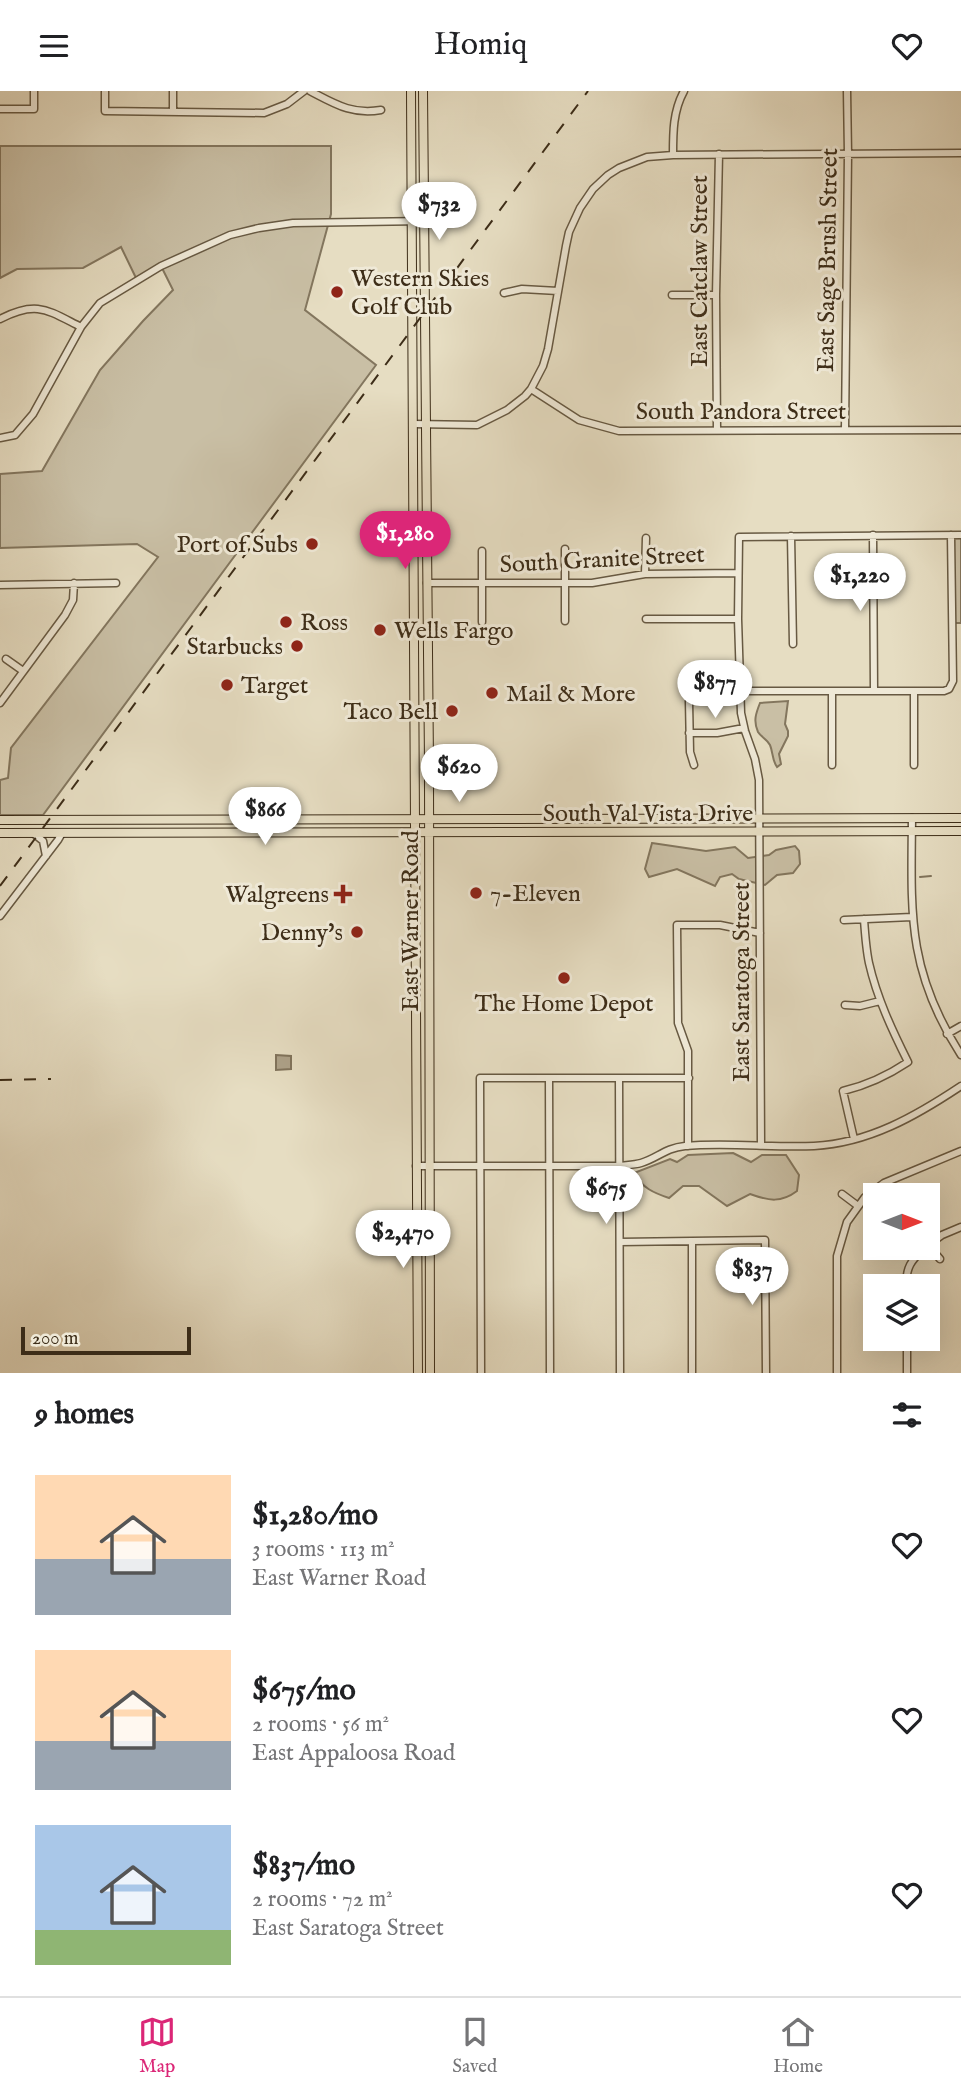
<!DOCTYPE html>
<html lang="en">
<head>
<meta charset="utf-8">
<style>
  body { margin:0; font-family:"IM FELL English",serif; background:#f2f2f2; color:#202124; height:100vh; display:flex; flex-direction:column; font-size:26px; white-space:nowrap }
  * { box-sizing:border-box; margin:0 }
  p { font-size:23px; color:#757577 }
  .icon { flex:none; width:38px; height:38px; fill:none; stroke:currentColor; stroke-width:2; stroke-linecap:round; stroke-linejoin:round }
  .map { position:relative; height:1282px; overflow:hidden }
  .sheet { display:flex; flex-direction:column; background:#fff; flex:1 }
  .sheet>* { flex:none }
  .needle { width:46px; rotate:90deg }
  .fabs { position:absolute; left:863px; top:1092px; display:grid; gap:14px }
  .fabs a { display:grid; place-items:center; width:77px; height:77px; border-radius:0px; background:#fff; box-shadow:0 7px 28px #0002; font-size:35px }
  .scale { position:absolute; left:21px; bottom:18px; width:170px; box-sizing:border-box; padding-left:7px; border:4px solid #3d2d18; border-top:0; font-size:19px; line-height:24px; white-space:nowrap; color:#3d2d18; -webkit-text-stroke:5px #efe9d7; paint-order:stroke }
  .price { position:absolute; translate:-50% -60px; padding:0 16px; border-radius:24px; background:#fff; color:#222; font-size:23px; line-height:46px; filter:drop-shadow(0 2px 4px #0008) }
  .price::after { content:''; position:absolute; left:50%; top:42px; width:21px; height:16px; margin-left:-10px; background:inherit; clip-path:polygon(0 0,100% 0,50% 100%) }
  .price.current { background:#db2777; color:#fff }
  ul { padding:0; list-style:none }
  li { display:flex; align-items:center; gap:21px; height:175px; padding:0 35px }
  li span { display:grid; place-items:center; flex:none; width:196px; height:140px; border-radius:0px; color:#555 }
  li>.icon { margin-inline-start:auto }
  span .icon { width:84px; height:84px; fill:#fffc; stroke-width:1 }
  li b { font-size:30px }
  h2 { display:flex; justify-content:space-between; align-items:center; height:84px; padding:0 35px; font-size:30px }
  header { display:flex; justify-content:space-between; align-items:center; height:91px; padding:0 35px; background:#fff; font-size:32px; font-weight:600 }
  .menu { display:flex; justify-content:space-around; align-items:center; height:98px; border-top:2px solid #e0e0e0; background:#fff; font-size:19px; color:#757577 }
  .menu a { display:grid; justify-items:center; gap:4px }
  .menu .current { color:#db2777 }
  .map>svg:first-child { display:block }
</style>
</head>
<body>
<header><svg class="icon" aria-label="menu" viewBox="0 0 24 24"><path d="M4 6h16M4 12h16M4 18h16"/></svg>Homiq<svg class="icon" aria-label="heart" viewBox="0 0 24 24"><path d="M12 20l-8-8c-3-5 5-10 8-4 3-6 11-1 8 4z"/></svg></header>
<div class="map">
<svg width="961" height="1282" viewBox="0 0 961 1282">
  <rect width="100%" height="100%" fill="#e6ddc2"/>
  <filter id="stains"><feTurbulence type="fractalNoise" baseFrequency=".00286" numOctaves="4"/><feColorMatrix values="0 0 0 0 .2 0 0 0 0 .09 0 0 0 0 .02 0 0 0 .5 -.17"/></filter>
  <radialGradient id="worn" r=".72"><stop offset=".6" stop-color="#630" stop-opacity="0"/><stop offset="1" stop-color="#630" stop-opacity=".3"/></radialGradient>
  <path fill="#c9bfa5" stroke="#83765e" stroke-width="2" d="M 0,55 L 331,55 L 331,123 L 305,219 L 376,274 L 43,724 L 0,724 L 0,689 L 8,687 L 11,657 L 158,466 L 137,453 L 0,457 L 0,383 L 42,380 L 100,279 L 143,230 L 173,199 L 161,175 L 137,189 L 121,156 L 83,177 L 17,178 L 0,187 Z
    M 951,444 L 961,444 L 961,532 L 952,532 Z
    M 788,610 L 785,633 L 788,640 L 788,645 L 779,663 L 781,673 L 777,676 C 772,669 773,661 770,654 C 767,648 761,646 758,641 C 753,630 756,622 760,612 Z
    M 652,752 L 706,760 L 735,756 L 748,767 L 769,764 L 776,759 L 795,755 L 799,760 L 800,773 L 793,782 L 777,784 L 765,794 L 739,788 L 732,783 L 720,786 L 715,795 L 677,778 L 649,786 L 645,778 Z
    M 733,1062 L 751,1071 L 762,1064 L 786,1064 L 799,1084 L 797,1100 C 781,1112 769,1110 750,1103 L 727,1115 L 699,1095 L 683,1095 L 669,1107 C 654,1102 642,1097 634,1082 L 670,1068 L 677,1071 L 688,1064 Z"/>
  <path fill="#ada188" stroke="#80735b" stroke-width="2" d="M 276,964 L 291,965 L 291,978 L 276,979 Z"/>
  <g fill="none" stroke-linecap="round" stroke-linejoin="round">
    <path stroke="#80735b" stroke-width="2" d="M 920,786 L 931,785"/>
    <g stroke="#675942" stroke-width="9">
      <path id="minor" d="M 105,0 L 105,20 L 264,22 L 287,13 L 304,0
        M 173,0 L 173,21
        M 310,0 C 335,13 352,24 381,19
        M 0,18 L 34,18 L 34,0
        M 673,64 C 673,41 673,20 684,0
        M 504,202 L 522,198 L 558,200
        M 672,204 L 716,204
        M 0,228 C 37,209 47,219 81,236
        M 531,298 L 579,329 L 619,340 L 961,339
        M 413,333 L 477,334 L 507,319 L 525,305 L 531,298 L 543,275 L 548,258 L 566,155 L 569,141 L 580,117 L 593,98 L 608,84 L 619,77 L 647,66 L 673,64 L 961,62
        M 717,339 L 716,204 L 719,63
        M 845,339 L 848,63 L 847,0
        M 0,347 L 15,344 L 33,323 L 81,236 L 100,212 L 161,175 L 230,144 L 259,137 L 293,132 L 425,130
        M 873,444 L 874,600
        M 791,445 L 793,553
        M 482,460 L 482,531
        M 645,483 L 646,447
        M 427,492 L 592,492 L 645,483 L 738,482
        M 0,494 L 116,492
        M 646,528 L 738,528
        M 565,530 L 565,458
        M 6,568 L 23,580
        M 740,600 L 944,600 L 949,598 L 953,590 L 951,444
        M 914,600 L 914,674
        M 689,610 L 690,661 L 694,674
        M 0,612 L 65,524 L 73,509 L 74,492
        M 689,642 L 717,642 L 744,637
        M 832,674 L 832,600
        M 912,727 C 911,823 907,880 961,964
        M 33,742 L 43,750 L 46,765
        M 0,825 L 58,749 L 62,742
        M 844,829 L 912,826
        M 845,914 L 860,915 L 880,910
        M 947,943 L 961,935
        M 549,987 L 550,1282
        M 619,987 L 620,1282
        M 854,1048 L 843,1000 C 868,994 887,985 908,971 C 892,939 877,907 869,872 C 866,858 865,843 864,828
        M 761,1054 L 759,689 L 755,668 L 745,640 L 741,622 L 738,528 L 739,446 L 961,444
        M 688,1055 L 688,960 L 678,932 L 677,834 L 720,834 L 760,842
        M 416,1075 L 619,1075 C 626,1074 634,1074 641,1072 C 658,1067 665,1057 685,1055 C 728,1051 771,1057 814,1055 C 869,1052 916,1025 961,995
        M 842,1103 L 858,1115
        M 692,1150 L 692,1282
        M 620,1151 L 765,1149 L 766,1282
        M 928,1154 L 942,1144 L 961,1136
        M 928,1154 L 940,1168
        M 906,1195 C 906,1176 911,1170 924,1157
        M 907,1248 L 907,1282
        M 481,1282 L 480,987 L 689,987
        M 837,1282 L 837,1165 L 847,1131 L 865,1106 L 884,1092 L 961,1060"/>
    </g>
    <g stroke="#3d2d18" stroke-width="10">
      <path id="major" d="M 411,0 L 418,1282
        M 423,0 L 429,673 L 430,1282
        M 0,729 L 961,727
        M 0,742 L 961,740"/>
    </g>
    <use href="#minor" stroke="#efe9d7" stroke-width="6"/>
    <use href="#major" stroke="#e6ddc2" stroke-width="8"/>
    <path stroke="#3d2d18" stroke-width="2" stroke-dasharray="12 12" stroke-linecap="butt" d="M 0,795 L 588,0
      M 0,989 L 51,988"/>
  </g>
  <g fill="#8f2418" stroke="#efe9d7" stroke-width="2.5">
    <circle cx="337" cy="201" r="7"/>
    <circle cx="312" cy="453" r="7"/>
    <circle cx="286" cy="531" r="7"/>
    <circle cx="380" cy="539" r="7"/>
    <circle cx="297" cy="555" r="7"/>
    <circle cx="227" cy="594" r="7"/>
    <circle cx="492" cy="602" r="7"/>
    <circle cx="452" cy="620" r="7"/>
    <circle cx="476" cy="802" r="7"/>
    <path d="M339.5 792.5h7v7h7v7h-7v7h-7v-7h-7v-7h7z"/>
    <circle cx="357" cy="841" r="7"/>
    <circle cx="564" cy="887" r="7"/>
  </g>
  <g text-anchor="middle" stroke-width="6" stroke-linejoin="round" paint-order="stroke">
    <g font-size="24" fill="#3d2d18" stroke="#efe9d7">
      <text transform="translate(827 169) rotate(-89)" y="8">East Sage Brush Street</text>
      <text transform="translate(699 180) rotate(-90)" y="8">East Catclaw Street</text>
      <text x="741" y="328">South Pandora Street</text>
      <text transform="translate(602 468) rotate(-3)" y="8">South Granite Street</text>
      <text x="648" y="730">South Val Vista Drive</text>
      <text transform="translate(410 830) rotate(-90)" y="8">East Warner Road</text>
      <text transform="translate(741 891) rotate(-90)" y="8">East Saratoga Street</text>
    </g>
    <g font-size="24" fill="#3d2d18" stroke="#efe9d7" text-anchor="start">
      <text x="351" y="195">Western Skies<tspan x="351" dy="28">Golf Club</tspan></text>
      <text x="298" y="461" text-anchor="end">Port of Subs</text>
      <text x="300" y="539">Ross</text>
      <text x="394" y="547">Wells Fargo</text>
      <text x="283" y="563" text-anchor="end">Starbucks</text>
      <text x="241" y="602">Target</text>
      <text x="506" y="610">Mail &amp; More</text>
      <text x="438" y="628" text-anchor="end">Taco Bell</text>
      <text x="490" y="810">7-Eleven</text>
      <text x="329" y="811" text-anchor="end">Walgreens</text>
      <text x="343" y="849" text-anchor="end">Denny's</text>
      <text x="564" y="920" text-anchor="middle">The Home Depot</text>
    </g>
  </g>
  <rect width="100%" height="100%" filter="url(#stains)"/>
  <rect width="100%" height="100%" fill="url(#worn)"/>
</svg>
<div class="fabs">
<a><svg class="needle" viewBox="-14 -14 28 28"><path d="M0-13l5 13h-10z" fill="#e53935"/><path d="M0 13l5-13h-10z" fill="#757577"/></svg></a>
<a><svg class="icon" aria-label="layers" viewBox="0 0 24 24"><path d="M12 4l9 5-9 5-9-5zM3 14l9 5 9-5"/></svg></a>
</div>
<div class="scale">200 m</div>
<b class="price" style="left:439px;top:151px">$732</b>
<b class="price current" style="left:405px;top:480px">$1,280</b>
<b class="price" style="left:860px;top:522px">$1,220</b>
<b class="price" style="left:715px;top:629px">$877</b>
<b class="price" style="left:459px;top:713px">$620</b>
<b class="price" style="left:265px;top:756px">$866</b>
<b class="price" style="left:606px;top:1135px">$675</b>
<b class="price" style="left:403px;top:1179px">$2,470</b>
<b class="price" style="left:752px;top:1216px">$837</b>
</div>
<section class="sheet">
<h2>9 homes<svg class="icon" aria-label="filters" viewBox="0 0 24 24"><path d="M4 7h16M4 17h16"/><circle cx="9" cy="7" r="2"/><circle cx="15" cy="17" r="2"/></svg></h2>
<ul>
<li><span style="background:linear-gradient(#ffd9b3 60%,#9aa5b1 0)"><svg class="icon" aria-label="home" viewBox="0 0 24 24"><path d="M3 11l9-7 9 7M6 9v11h12V9"/></svg></span><div><b>$1,280/mo</b><p>3 rooms · 113 m²</p><p>East Warner Road</p></div><svg class="icon" aria-label="heart" viewBox="0 0 24 24"><path d="M12 20l-8-8c-3-5 5-10 8-4 3-6 11-1 8 4z"/></svg></li>
<li><span style="background:linear-gradient(#ffd9b3 65%,#9aa5b1 0)"><svg class="icon" aria-label="home" viewBox="0 0 24 24"><path d="M3 11l9-7 9 7M6 9v11h12V9"/></svg></span><div><b>$675/mo</b><p>2 rooms · 56 m²</p><p>East Appaloosa Road</p></div><svg class="icon" aria-label="heart" viewBox="0 0 24 24"><path d="M12 20l-8-8c-3-5 5-10 8-4 3-6 11-1 8 4z"/></svg></li>
<li><span style="background:linear-gradient(#a9c7e8 75%,#8fb573 0)"><svg class="icon" aria-label="home" viewBox="0 0 24 24"><path d="M3 11l9-7 9 7M6 9v11h12V9"/></svg></span><div><b>$837/mo</b><p>2 rooms · 72 m²</p><p>East Saratoga Street</p></div><svg class="icon" aria-label="heart" viewBox="0 0 24 24"><path d="M12 20l-8-8c-3-5 5-10 8-4 3-6 11-1 8 4z"/></svg></li>
</ul>
</section>
<nav class="menu">
<a class="current"><svg class="icon" aria-label="map" viewBox="0 0 24 24"><path d="M3 6l6-2 6 2 6-2v14l-6 2-6-2-6 2zM9 4v14M15 6v14"/></svg>Map</a>
<a><svg class="icon" aria-label="saved" viewBox="0 0 24 24"><path d="M7 4h10v16l-5-4-5 4z"/></svg>Saved</a>
<a><svg class="icon" aria-label="home" viewBox="0 0 24 24"><path d="M3 11l9-7 9 7M6 9v11h12V9"/></svg>Home</a>
</nav>
</body>
</html>
